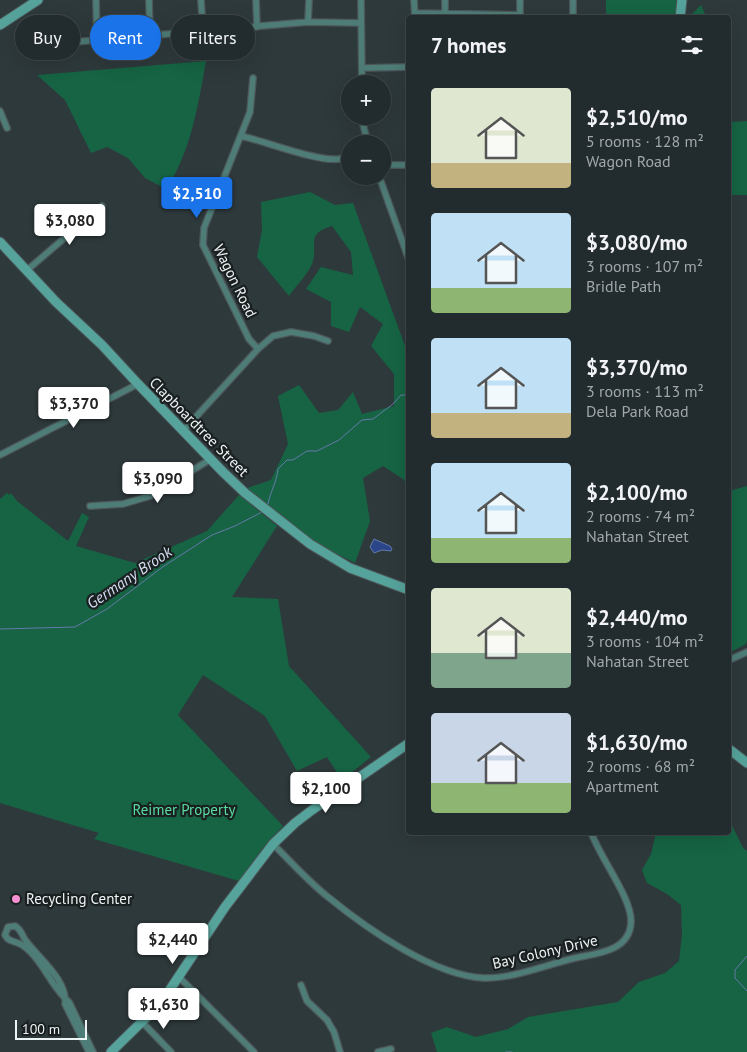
<!DOCTYPE html>
<html lang="en">
<head>
<meta charset="utf-8">
<style>
  body { margin:0; font-family:"PT Sans",sans-serif; background:#2a3335; color:#f1f3f6; height:100vh; display:flex; flex-direction:column; font-size:19px; white-space:nowrap }
  * { box-sizing:border-box; margin:0 }
  p { font-size:16px; color:#a2a7aa }
  .icon { flex:none; width:28px; height:28px; fill:none; stroke:currentColor; stroke-width:2; stroke-linecap:round; stroke-linejoin:round }
  .map { position:relative; flex:1; overflow:hidden }
  .details { position:absolute; left:406px; top:15px; width:325px; height:820px; display:flex; flex-direction:column; background:#222b2d; border-radius:5px; box-shadow:0 5px 20px #0002,0 0 0 1px #3f4749 }
  .details>* { flex:none }
  .hud { position:absolute; left:15px; top:15px; width:316px; height:45px; display:flex; gap:10px }
  .fabs { position:absolute; left:341px; top:75px; display:grid; gap:10px }
  .fabs a { display:grid; place-items:center; width:50px; height:50px; border-radius:50%; background:#222b2d; box-shadow:0 5px 20px #0002,0 0 0 1px #3f4749; font-size:25px }
  .scale { position:absolute; left:15px; bottom:12px; width:72px; box-sizing:border-box; padding-left:5px; border:2px solid #edf4f5; border-top:0; font-size:14px; line-height:18px; white-space:nowrap; color:#edf4f5; -webkit-text-stroke:4px #1a1f20; paint-order:stroke }
  .price { position:absolute; translate:-50% -42px; padding:0 11px; border-radius:5px; background:#fff; color:#222; font-size:16px; line-height:32px; filter:drop-shadow(0 1px 2px #0008) }
  .price::after { content:''; position:absolute; left:50%; top:30px; width:15px; height:11px; margin-left:-8px; background:inherit; clip-path:polygon(0 0,100% 0,50% 100%) }
  .price.current { background:#1a73e8; color:#fff }
  ul { padding:0; list-style:none }
  li { display:flex; align-items:center; gap:15px; height:125px; padding:0 25px }
  li span { display:grid; place-items:center; flex:none; width:140px; height:100px; border-radius:5px; color:#555 }
  li>.icon { margin-inline-start:auto }
  span .icon { width:60px; height:60px; fill:#fffc; stroke-width:1 }
  li b { font-size:21px }
  h2 { display:flex; justify-content:space-between; align-items:center; height:60px; padding:0 25px; font-size:21px }
  .tag { padding:0 18px; border-radius:22px; background:#222b2d; box-shadow:0 5px 20px #0002,0 0 0 1px #3f4749; font-size:18px; line-height:45px }
  .tag.current { background:#1a73e8; color:#fff }
  .map>svg:first-child { display:block }
</style>
</head>
<body>
<div class="map">
<svg width="747" height="1052" viewBox="0 0 747 1052">
  <rect width="100%" height="100%" fill="#2e393c"/>
  <path fill="#166444" d="M 606,0 L 679,0 L 677,18 L 606,17 Z
    M 701,5 L 705,14 L 716,14 L 716,17 L 689,17 Z
    M 206,61 C 198,105 191,152 166,189 L 145,178 L 128,158 L 107,147 L 91,153 L 65,100 L 37,75 Z
    M 747,121 L 747,195 L 729,195 L 729,122 Z
    M 310,192 L 335,205 L 353,203 L 409,357 L 409,487 L 403,479 L 383,466 L 363,478 L 370,521 L 355,563 L 314,542 L 247,488 L 271,480 L 288,444 L 278,396 L 299,385 L 319,413 L 338,410 L 353,392 L 362,414 L 394,406 L 394,374 L 371,346 L 383,324 L 360,307 L 349,332 L 331,326 L 331,302 L 306,289 L 321,267 L 353,275 L 351,252 L 332,226 C 304,234 319,247 312,264 C 308,274 295,287 289,296 L 257,257 L 262,230 L 261,202 Z
    M 747,486 L 747,640 L 746,644 L 729,653 L 729,491 Z
    M 7,493 L 9,495 L 11,493 L 17,501 L 68,541 L 82,513 L 89,517 L 76,546 L 135,563 L 207,531 L 239,495 L 277,526 L 232,597 L 278,599 L 289,666 L 371,757 L 342,780 L 327,757 L 297,771 L 265,716 L 203,675 L 178,715 L 283,826 L 262,849 L 239,881 L 94,839 L 99,833 L 0,803 L 0,499 Z
    M 729,819 L 743,848 L 747,851 L 747,1052 L 437,1052 L 431,1033 L 447,1027 L 476,1037 L 508,1029 L 528,1017 L 618,1002 L 639,982 L 665,973 L 679,961 L 682,934 L 681,905 L 667,894 L 647,883 L 642,870 L 651,854 L 656,833 L 729,832 Z"/>
  <path fill="#2a4688" stroke="#647aa9" d="M 374,539 L 390,546 L 392,549 L 391,551 L 382,550 L 374,553 L 370,547 Z"/>
  <g fill="none" stroke-linecap="round" stroke-linejoin="round">
    <path stroke="#647aa9" stroke-width="1" d="M 268,504 C 270,492 277,482 278,469 L 287,460 L 293,460 L 307,451 L 317,451 L 339,440 L 362,420 L 373,419 L 393,404 L 401,395 L 407,395 L 409,390
      M 0,629 L 75,627 L 107,609 L 164,566 L 212,535 L 235,526 L 262,512
      M 747,956 L 735,970 L 735,978 L 747,991
      M 506,1052 L 512,1052"/>
    <g stroke="#4d575a" stroke-width="8">
      <path id="street" d="M 96,0 L 97,40
        M 149,0 L 150,36
        M 201,0 L 203,31
        M 256,0 L 257,27
        M 361,0 L 362,84
        M 414,0 L 415,18
        M 445,0 L 445,14
        M 415,13 L 520,15
        M 520,18 L 520,0
        M 573,18 L 573,0
        M 308,22 L 309,0
        M 27,46 L 308,22 L 361,23
        M 362,68 L 409,67
        M 253,78 L 250,112 L 204,228 L 203,245 L 249,339 L 258,349
        M 0,111 L 7,128
        M 361,116 L 368,144
        M 241,136 C 265,141 317,162 339,159 C 343,158 346,156 350,155
        M 382,165 L 409,165
        M 379,176 L 409,260
        M 26,271 L 102,206
        M 183,431 L 258,349 L 273,336 L 291,332 L 314,336 L 328,341
        M 0,455 L 138,384
        M 90,506 L 123,504 L 150,496 L 211,459
        M 729,660 L 747,652
        M 273,844 C 291,862 308,881 328,897 C 366,928 434,976 484,978 C 514,979 550,963 580,957 C 602,953 630,949 631,922 C 632,898 600,858 591,832
        M 179,977 L 254,1052
        M 301,985 L 307,1001 L 327,1020 L 334,1032 L 340,1052
        M 142,1022 L 171,1052
        M 89,1052 L 65,1004 C 68,981 39,958 26,941 C 22,936 22,930 15,926 L 8,927 L 5,935 L 8,939 C 12,942 18,942 22,945 C 43,959 50,986 69,1002 L 93,1052
        M 378,1052 L 391,1049"/>
    </g>
    <g stroke="#4d575a" stroke-width="11">
      <path id="secondary" d="M 680,18 L 682,0
        M 0,25 L 38,0
        M 0,242 L 56,302 L 102,345 L 138,384 L 223,472 L 245,493 L 310,544 L 350,568 L 409,590
        M 729,749 L 747,763
        M 111,1052 L 161,1003 L 225,907 L 273,844 L 295,823 L 312,810 L 409,743"/>
    </g>
    <use href="#street" stroke="#4e7c77" stroke-width="5.5"/>
    <use href="#secondary" stroke="#55a39b" stroke-width="9"/>
  </g>
  <circle fill="#f591d2" stroke="#1a1f20" stroke-width="2" cx="16" cy="899" r="5"/>
  <g text-anchor="middle" stroke-width="4.5" stroke-linejoin="round" paint-order="stroke">
    <g font-size="15" fill="#edf4f5" stroke="#1a1f20">
      <text transform="translate(235 281) rotate(64)" y="5">Wagon Road</text>
      <text transform="translate(199 427) rotate(45)" y="5">Clapboardtree Street</text>
      <text transform="translate(545 952) rotate(-13)" y="5">Bay Colony Drive</text>
    </g>
    <g font-size="15" fill="#58dda1" stroke="#1a1f20">
      <text x="184" y="815">Reimer Property</text>
    </g>
    <g font-size="15" fill="#edf4f5" stroke="#1a1f20" text-anchor="start">
      <text x="26" y="904">Recycling Center</text>
    </g>
    <g font-size="16" font-style="italic" fill="#d4def2" stroke="#1a1f20">
      <text transform="translate(129 577) rotate(-34)" y="6">Germany Brook</text>
    </g>
  </g>
</svg>
<div class="fabs">
<a>+</a>
<a>−</a>
</div>
<div class="scale">100 m</div>
<b class="price current" style="left:197px;top:219px">$2,510</b>
<b class="price" style="left:70px;top:246px">$3,080</b>
<b class="price" style="left:74px;top:429px">$3,370</b>
<b class="price" style="left:158px;top:504px">$3,090</b>
<b class="price" style="left:326px;top:814px">$2,100</b>
<b class="price" style="left:173px;top:965px">$2,440</b>
<b class="price" style="left:164px;top:1030px">$1,630</b>
<div class="hud">
<a class="tag">Buy</a>
<a class="tag current">Rent</a>
<a class="tag">Filters</a>
</div>
<section class="details">
<h2>7 homes<svg class="icon" aria-label="filters" viewBox="0 0 24 24"><path d="M4 7h16M4 17h16"/><circle cx="9" cy="7" r="2"/><circle cx="15" cy="17" r="2"/></svg></h2>
<ul>
<li><span style="background:linear-gradient(#dfe7d0 75%,#c2b280 0)"><svg class="icon" aria-label="home" viewBox="0 0 24 24"><path d="M3 11l9-7 9 7M6 9v11h12V9"/></svg></span><div><b>$2,510/mo</b><p>5 rooms · 128 m²</p><p>Wagon Road</p></div></li>
<li><span style="background:linear-gradient(#bfe0f5 75%,#8fb573 0)"><svg class="icon" aria-label="home" viewBox="0 0 24 24"><path d="M3 11l9-7 9 7M6 9v11h12V9"/></svg></span><div><b>$3,080/mo</b><p>3 rooms · 107 m²</p><p>Bridle Path</p></div></li>
<li><span style="background:linear-gradient(#bfe0f5 75%,#c2b280 0)"><svg class="icon" aria-label="home" viewBox="0 0 24 24"><path d="M3 11l9-7 9 7M6 9v11h12V9"/></svg></span><div><b>$3,370/mo</b><p>3 rooms · 113 m²</p><p>Dela Park Road</p></div></li>
<li><span style="background:linear-gradient(#bfe0f5 75%,#8fb573 0)"><svg class="icon" aria-label="home" viewBox="0 0 24 24"><path d="M3 11l9-7 9 7M6 9v11h12V9"/></svg></span><div><b>$2,100/mo</b><p>2 rooms · 74 m²</p><p>Nahatan Street</p></div></li>
<li><span style="background:linear-gradient(#dfe7d0 65%,#7fa58c 0)"><svg class="icon" aria-label="home" viewBox="0 0 24 24"><path d="M3 11l9-7 9 7M6 9v11h12V9"/></svg></span><div><b>$2,440/mo</b><p>3 rooms · 104 m²</p><p>Nahatan Street</p></div></li>
<li><span style="background:linear-gradient(#c9d6e8 70%,#8fb573 0)"><svg class="icon" aria-label="home" viewBox="0 0 24 24"><path d="M3 11l9-7 9 7M6 9v11h12V9"/></svg></span><div><b>$1,630/mo</b><p>2 rooms · 68 m²</p><p>Apartment</p></div></li>
</ul>
</section>
</div>
</body>
</html>
